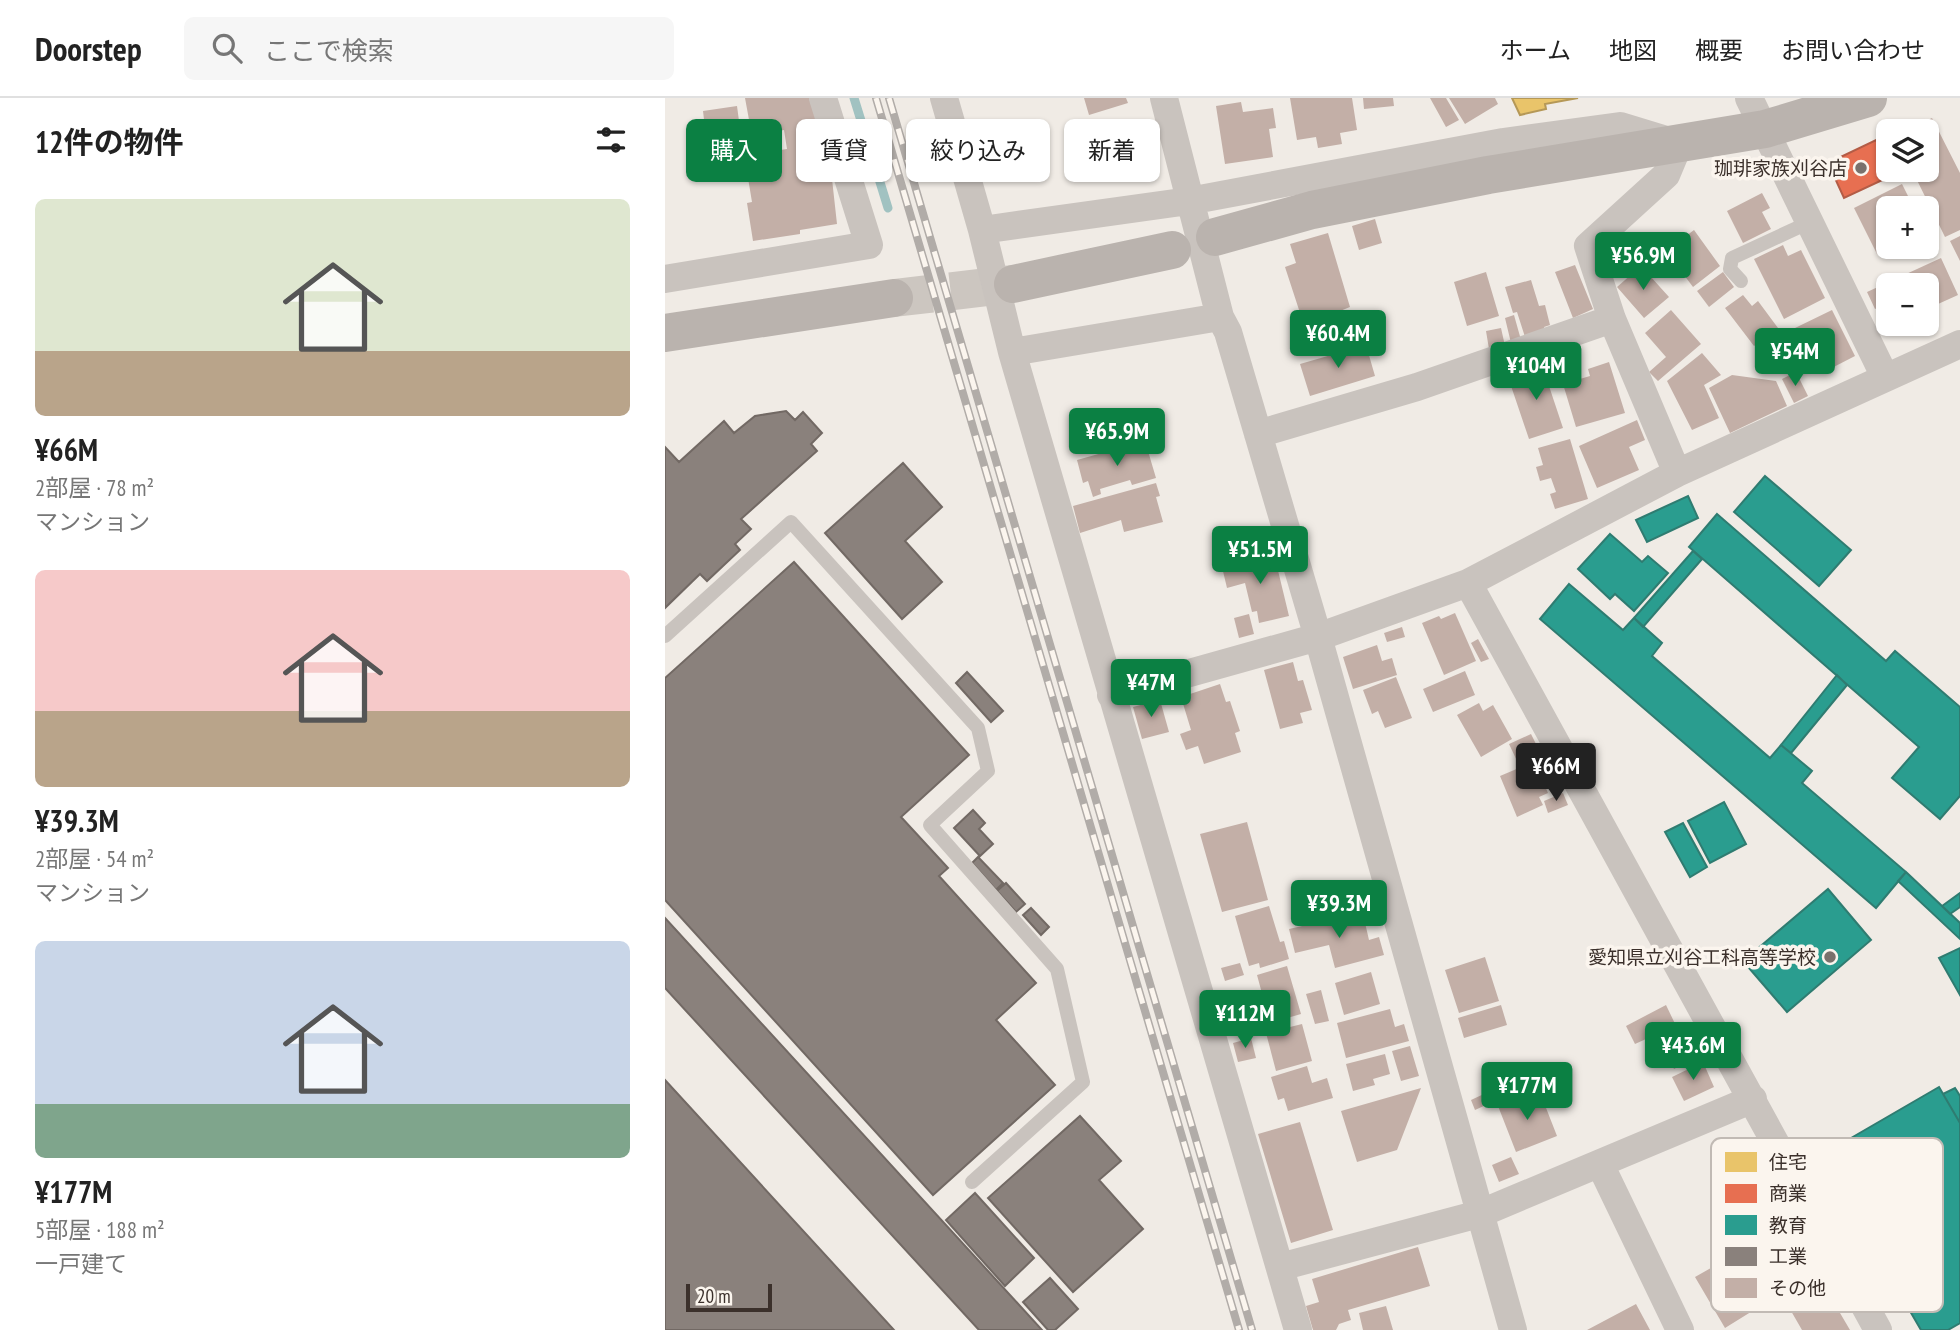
<!DOCTYPE html>
<html lang="ja">
<head>
<meta charset="utf-8">
<style>
  body { margin:0; font-family:"PT Sans Narrow","Noto Sans JP",sans-serif; background:#f6f6f6; color:#222; height:100vh; display:flex; flex-direction:column; font-size:26px; white-space:nowrap }
  * { box-sizing:border-box; margin:0 }
  p { font-size:23px; color:#767676 }
  .icon { flex:none; width:38px; height:38px; fill:none; stroke:currentColor; stroke-width:2; stroke-linecap:round; stroke-linejoin:round }
  .map { position:relative; flex:1; overflow:hidden }
  .sheet { display:flex; flex-direction:column; background:#fff; width:665px }
  .sheet>* { flex:none }
  .guide { position:absolute; left:21px; top:21px; width:665px; height:63px; display:flex; gap:14px }
  .tools { position:absolute; left:1211px; top:21px; display:grid; gap:14px }
  .tools a { display:grid; place-items:center; width:63px; height:63px; border-radius:10px; background:#fff; box-shadow:0 2px 5px #0004; font-size:35px }
  .scale { position:absolute; left:21px; bottom:18px; width:86px; box-sizing:border-box; padding-left:7px; border:4px solid #3b302b; border-top:0; font-size:19px; line-height:24px; white-space:nowrap; color:#3b302b; -webkit-text-stroke:5px #fbf5ee; paint-order:stroke }
  .price { position:absolute; translate:-50% -60px; padding:0 16px; border-radius:7px; background:#0b8043; color:#fff; font-size:23px; line-height:46px; filter:drop-shadow(0 2px 4px #0008) }
  .price::after { content:''; position:absolute; left:50%; top:42px; width:21px; height:16px; margin-left:-10px; background:inherit; clip-path:polygon(0 0,100% 0,50% 100%) }
  .price.selected { background:#222; color:#fff }
  ul { padding:0; list-style:none }
  li { display:grid; align-content:center; gap:14px; height:371px; padding:0 35px }
  li span { display:grid; place-items:center; height:217px; border-radius:10px; color:#555 }
  li>.icon { margin-inline-start:auto }
  span .icon { width:126px; height:126px; fill:#fffc; stroke-width:1 }
  li b { font-size:30px }
  h2 { display:flex; justify-content:space-between; align-items:center; height:84px; padding:0 35px; font-size:30px }
  .chip { padding:0 24px; border-radius:10px; background:#fff; box-shadow:0 2px 5px #0004; font-size:24px; line-height:63px }
  .chip.selected { background:#0b8043; color:#fff }
  header { display:flex; align-items:center; gap:42px; box-sizing:border-box; height:98px; padding:0 35px; background:#fff; border-bottom:2px solid #e0e0e0 }
  header strong { font-size:33px }
  nav { display:flex; gap:38px; margin-inline-start:auto; font-size:24px }
  .search { width:490px; height:63px; background:#f6f6f6; display:flex; align-items:center; gap:18px; box-sizing:border-box; padding:0 24px; border-radius:10px; color:#767676; font-size:26px }
  main { display:flex; flex:1; min-height:0 }
  .map>svg:first-child { display:block }
</style>
</head>
<body>
<header>
<strong>Doorstep</strong>
<div class="search"><svg class="icon" aria-label="search" viewBox="0 0 24 24"><circle cx="10" cy="10" r="6"/><path d="M15 15l6 6"/></svg>ここで検索</div>
<nav><a>ホーム</a><a>地図</a><a>概要</a><a>お問い合わせ</a></nav>
</header>
<main>
<section class="sheet">
<h2>12件の物件<svg class="icon" aria-label="filters" viewBox="0 0 24 24"><path d="M4 7h16M4 17h16"/><circle cx="9" cy="7" r="2"/><circle cx="15" cy="17" r="2"/></svg></h2>
<ul>
<li><span style="background:linear-gradient(#dfe7d0 70%,#b9a48a 0)"><svg class="icon" aria-label="home" viewBox="0 0 24 24"><path d="M3 11l9-7 9 7M6 9v11h12V9"/></svg></span><div><b>¥66M</b><p>2部屋 · 78 m²</p><p>マンション</p></div></li>
<li><span style="background:linear-gradient(#f6c9c9 65%,#b9a48a 0)"><svg class="icon" aria-label="home" viewBox="0 0 24 24"><path d="M3 11l9-7 9 7M6 9v11h12V9"/></svg></span><div><b>¥39.3M</b><p>2部屋 · 54 m²</p><p>マンション</p></div></li>
<li><span style="background:linear-gradient(#c9d6e8 75%,#7fa58c 0)"><svg class="icon" aria-label="home" viewBox="0 0 24 24"><path d="M3 11l9-7 9 7M6 9v11h12V9"/></svg></span><div><b>¥177M</b><p>5部屋 · 188 m²</p><p>一戸建て</p></div></li>
</ul>
</section>
<div class="map">
<svg width="1295" height="1232" viewBox="0 0 1295 1232">
  <rect width="100%" height="100%" fill="#f0ebe5"/>
  <path fill="#e9c46a" stroke="#b59857" stroke-width="2" d="M 847,0 L 913,0 L 880,6 L 881,11 L 855,17 Z"/>
  <path fill="#e76f51" stroke="#b35c46" stroke-width="2" d="M 1211,42 L 1223,67 L 1223,72 L 1225,72 L 1228,77 L 1179,100 L 1163,65 Z"/>
  <path fill="#2a9d8f" stroke="#2f7c71" stroke-width="2" d="M 1100,378 L 1186,452 L 1154,488 L 1069,414 Z
    M 1023,398 L 1033,420 L 982,444 L 971,422 Z
    M 1052,416 L 1221,563 L 1230,553 L 1295,609 L 1295,698 L 1275,721 L 1227,680 L 1254,649 L 1024,449 Z
    M 945,436 L 977,464 L 983,458 L 1003,475 L 969,513 L 950,496 L 945,501 L 913,471 Z
    M 1028,453 L 1037,461 L 978,529 L 969,520 Z
    M 904,486 L 958,532 L 969,520 L 997,545 L 987,558 L 1105,660 L 1116,647 L 1147,673 L 1137,685 L 1241,774 L 1211,810 L 875,521 Z
    M 1172,577 L 1182,587 L 1126,655 L 1116,647 Z
    M 1059,704 L 1081,746 L 1045,765 L 1023,723 Z
    M 1018,725 L 1042,769 L 1025,779 L 1000,734 Z
    M 1241,774 L 1295,825 L 1295,841 L 1233,783 Z
    M 1163,791 L 1206,842 L 1122,914 L 1078,863 Z
    M 1295,795 L 1295,809 L 1285,816 L 1277,808 Z
    M 1295,850 L 1295,897 L 1274,860 Z
    M 1274,989 L 1295,1025 L 1295,1225 L 1283,1232 L 1256,1232 L 1155,1058 Z
    M 1290,990 L 1295,998 L 1295,1025 L 1278,996 Z"/>
  <path fill="#8a817c" stroke="#726964" stroke-width="2" d="M 121,313 L 130,322 L 138,314 L 157,335 L 146,346 L 152,353 L 76,421 L 86,431 L 70,446 L 75,452 L 42,483 L 35,476 L 0,510 L 0,349 L 14,364 L 59,323 L 69,335 L 90,318 Z
    M 238,365 L 277,409 L 240,443 L 277,484 L 237,521 L 160,435 Z
    M 129,464 L 304,657 L 236,719 L 283,770 L 274,778 L 371,885 L 331,922 L 390,987 L 268,1097 L 0,802 L 0,580 Z
    M 302,574 L 338,613 L 326,624 L 291,585 Z
    M 308,712 L 320,725 L 314,731 L 328,746 L 315,758 L 289,730 Z
    M 313,759 L 338,785 L 331,792 L 307,765 Z
    M 341,785 L 360,806 L 351,814 L 332,793 Z
    M 366,810 L 384,829 L 376,837 L 358,817 Z
    M 0,820 L 377,1232 L 314,1232 L 0,890 Z
    M 0,982 L 229,1232 L 0,1232 Z
    M 415,1018 L 456,1063 L 434,1082 L 478,1131 L 408,1194 L 323,1100 Z
    M 310,1095 L 369,1160 L 340,1188 L 281,1122 Z
    M 385,1180 L 413,1211 L 390,1232 L 383,1232 L 358,1204 Z"/>
  <g fill="none" stroke-linecap="round" stroke-linejoin="round">
    <path stroke="#a1c2c1" stroke-width="9" d="M 189,0 L 223,110"/>
  </g>
  <path fill="#c3afa7" d="M 80,0 L 144,0 L 165,63 L 172,126 L 135,132 L 135,136 L 88,143 L 82,105 L 87,104 L 81,68 L 85,67 L 83,57 L 122,51 L 119,32 L 87,38 Z
    M 419,0 L 461,0 L 463,5 L 424,17 Z
    M 625,0 L 687,0 L 692,32 L 675,35 L 677,46 L 653,50 L 651,39 L 632,42 Z
    M 698,0 L 728,0 L 729,8 L 699,11 Z
    M 765,0 L 781,0 L 794,22 L 781,29 Z
    M 784,0 L 830,0 L 833,6 L 800,26 Z
    M 576,4 L 578,14 L 608,10 L 611,30 L 604,31 L 608,59 L 560,66 L 551,8 Z
    M 72,8 L 79,60 L 74,60 L 76,77 L 46,81 L 38,13 Z
    M 1267,20 L 1295,75 L 1295,132 L 1280,139 L 1247,72 L 1262,72 L 1262,33 L 1240,33 Z
    M 1237,86 L 1249,110 L 1223,110 L 1223,150 L 1212,156 L 1189,110 Z
    M 1097,95 L 1105,110 L 1097,114 L 1106,131 L 1078,145 L 1062,113 Z
    M 710,121 L 717,145 L 694,152 L 687,128 Z
    M 1029,132 L 1055,168 L 1028,189 L 1001,153 Z
    M 663,135 L 685,209 L 675,213 L 681,234 L 651,243 L 642,216 L 636,218 L 620,169 L 631,165 L 625,146 Z
    M 1295,138 L 1295,163 L 1285,143 Z
    M 959,140 L 969,155 L 960,161 L 950,145 Z
    M 1118,147 L 1123,158 L 1136,152 L 1160,200 L 1119,221 L 1089,161 Z
    M 1276,160 L 1293,197 L 1262,211 L 1262,187 L 1223,187 L 1223,205 L 1210,211 L 1202,194 Z
    M 910,167 L 928,211 L 908,220 L 890,174 Z
    M 976,168 L 1004,199 L 979,220 L 952,189 Z
    M 821,174 L 834,218 L 802,228 L 789,184 Z
    M 1058,174 L 1069,189 L 1044,209 L 1032,193 Z
    M 866,182 L 874,208 L 880,207 L 885,227 L 879,229 L 880,232 L 860,239 L 852,214 L 848,215 L 840,189 Z
    M 1078,197 L 1087,208 L 1093,203 L 1113,230 L 1089,248 L 1060,210 Z
    M 1006,212 L 1036,246 L 993,283 L 984,274 L 1001,259 L 980,235 Z
    M 1167,212 L 1190,258 L 1157,275 L 1151,263 L 1147,264 L 1130,230 Z
    M 849,217 L 856,242 L 846,245 L 840,220 Z
    M 836,230 L 840,248 L 824,251 L 821,233 Z
    M 701,247 L 710,278 L 645,298 L 635,266 Z
    M 1037,255 L 1056,277 L 1039,287 L 1054,320 L 1027,332 L 1002,283 Z
    M 944,264 L 960,315 L 911,329 L 898,286 L 925,278 L 923,271 Z
    M 877,267 L 898,330 L 864,341 L 843,279 Z
    M 1131,274 L 1143,298 L 1129,305 L 1117,281 Z
    M 1067,277 L 1111,283 L 1122,308 L 1065,335 L 1044,290 Z
    M 972,322 L 980,342 L 964,349 L 974,372 L 932,390 L 914,348 Z
    M 905,341 L 923,401 L 890,411 L 885,396 L 891,394 L 886,380 L 875,383 L 871,369 L 878,367 L 873,350 Z
    M 480,343 L 491,380 L 467,387 L 465,382 L 435,391 L 436,396 L 428,399 L 423,383 L 418,385 L 412,362 Z
    M 491,385 L 495,398 L 491,399 L 498,424 L 459,434 L 456,422 L 415,435 L 408,408 Z
    M 609,456 L 624,518 L 594,525 L 592,513 L 587,514 L 580,485 L 562,490 L 557,469 Z
    M 790,515 L 811,563 L 779,577 L 757,525 L 774,518 L 776,521 Z
    M 584,516 L 589,536 L 574,540 L 569,520 Z
    M 737,529 L 740,539 L 722,544 L 719,535 Z
    M 813,541 L 824,561 L 816,564 L 806,545 Z
    M 712,547 L 717,563 L 727,560 L 732,577 L 688,591 L 678,559 Z
    M 628,564 L 633,583 L 638,582 L 647,612 L 635,615 L 638,625 L 615,631 L 599,572 Z
    M 800,573 L 810,597 L 768,614 L 758,591 Z
    M 731,579 L 747,620 L 720,630 L 713,613 L 707,616 L 698,592 Z
    M 555,586 L 561,604 L 565,603 L 575,633 L 570,635 L 576,654 L 539,666 L 533,648 L 521,652 L 515,636 L 526,632 L 516,599 Z
    M 495,602 L 504,634 L 477,641 L 468,609 Z
    M 814,605 L 818,613 L 828,607 L 847,641 L 816,659 L 792,617 Z
    M 866,636 L 875,654 L 853,665 L 844,646 Z
    M 878,660 L 885,675 L 876,679 L 883,695 L 874,699 L 878,707 L 852,719 L 835,678 Z
    M 898,695 L 903,707 L 883,715 L 879,703 Z
    M 582,724 L 603,802 L 557,814 L 535,736 Z
    M 604,808 L 615,844 L 619,843 L 624,861 L 595,870 L 594,865 L 584,868 L 570,818 Z
    M 698,816 L 704,842 L 714,839 L 719,857 L 670,870 L 664,847 L 630,855 L 624,831 L 659,823 L 659,826 Z
    M 820,859 L 834,903 L 794,915 L 780,872 Z
    M 575,865 L 579,877 L 560,883 L 556,870 Z
    M 622,868 L 636,916 L 605,925 L 592,877 Z
    M 706,874 L 715,906 L 679,917 L 670,885 Z
    M 656,892 L 664,923 L 650,926 L 641,896 Z
    M 836,907 L 842,927 L 799,940 L 793,920 Z
    M 1001,907 L 1013,932 L 1023,927 L 1038,956 L 1009,971 L 992,936 L 970,946 L 961,928 Z
    M 725,911 L 730,929 L 739,926 L 744,943 L 681,960 L 672,925 Z
    M 637,926 L 647,963 L 611,973 L 601,935 Z
    M 586,940 L 591,960 L 573,964 L 568,945 Z
    M 745,948 L 754,978 L 736,983 L 727,953 Z
    M 720,956 L 725,976 L 708,981 L 710,987 L 688,993 L 681,966 Z
    M 1038,964 L 1049,989 L 1019,1003 L 1007,979 Z
    M 642,968 L 647,985 L 662,980 L 668,1000 L 623,1013 L 619,1000 L 613,1002 L 606,979 Z
    M 864,975 L 869,987 L 848,996 L 842,984 Z
    M 838,987 L 843,997 L 810,1012 L 806,1002 Z
    M 756,990 L 732,1052 L 692,1064 L 676,1013 Z
    M 861,997 L 863,1002 L 876,997 L 892,1038 L 851,1054 L 833,1008 Z
    M 635,1024 L 668,1132 L 626,1145 L 593,1036 Z
    M 846,1059 L 854,1076 L 834,1084 L 827,1067 Z
    M 753,1149 L 765,1188 L 683,1212 L 686,1222 L 674,1226 L 671,1232 L 648,1232 L 641,1208 L 654,1204 L 647,1181 Z
    M 1060,1162 L 1089,1212 L 1060,1230 L 1030,1179 Z
    M 1158,1186 L 1185,1232 L 1137,1232 L 1122,1206 Z
    M 971,1206 L 985,1232 L 922,1232 Z
    M 721,1208 L 728,1232 L 698,1232 L 694,1215 Z"/>
  <g fill="none" stroke-linecap="round" stroke-linejoin="round">
    <path stroke="#ccc6c0" stroke-width="38" stroke-dasharray="38 19" stroke-linecap="butt" d="M 229,200 L 348,186"/>
    <path stroke="#c9c3be" stroke-width="14" d="M 1076,183 L 1065,171 L 1067,160 L 1145,124
      M 0,538 L 126,424 L 313,630 L 323,673 L 265,727 L 392,871 L 418,984 L 307,1084"/>
    <path stroke="#c9c3be" stroke-width="28" d="M 279,0 L 317,132 L 347,254 L 633,1232
      M 499,0 L 555,219 L 563,234 L 653,539 L 848,1232
      M 1084,0 L 1220,279
      M 317,132 L 524,103 L 838,44 L 955,28 L 1014,46 L 1001,77 L 923,148 L 947,221 L 1012,375
      M 0,181 L 204,147 L 158,0
      M 347,254 L 555,219
      M 593,336 L 752,289 L 947,221
      M 803,485 L 1213,1232
      M 446,597 L 653,539 L 803,485 L 1012,375 L 1295,246
      M 935,1066 L 1015,1232
      M 615,1169 L 814,1116 L 1088,1001"/>
    <path stroke="#bab3ae" stroke-width="38" d="M 550,139 L 647,112 L 823,77 L 1100,31 L 1203,0
      M 348,186 L 507,152
      M 0,235 L 229,200"/>
    <g stroke="#b1aca8" stroke-width="8">
      <path id="rail" d="M 211,0 L 574,1232
        M 224,0 L 587,1232"/>
    </g>
    <use href="#rail" stroke="#fbf5ee" stroke-width="5" stroke-dasharray="16" stroke-linecap="butt"/>
  </g>
  <g fill="#7a716c" stroke="#fbf5ee" stroke-width="2.5">
    <circle cx="1196" cy="70" r="7"/>
    <circle cx="1165" cy="859" r="7"/>
  </g>
  <g text-anchor="middle" stroke-width="7" stroke-linejoin="round" paint-order="stroke">
    <g font-size="19" fill="#3b302b" stroke="#fbf5ee" text-anchor="end">
      <text x="1182" y="77">珈琲家族刈谷店</text>
      <text x="1151" y="866">愛知県立刈谷工科高等学校</text>
    </g>
  </g>
  <rect x="1046" y="1040" width="232" height="174" rx="10" fill="#fbf5ee" stroke="#c1bab4" stroke-width="2"/>
  <rect x="1060" y="1054" width="32" height="20" fill="#e9c46a"/>
  <rect x="1060" y="1086" width="32" height="19" fill="#e76f51"/>
  <rect x="1060" y="1117" width="32" height="20" fill="#2a9d8f"/>
  <rect x="1060" y="1149" width="32" height="19" fill="#8a817c"/>
  <rect x="1060" y="1180" width="32" height="20" fill="#c3afa7"/>
  <g font-size="19" fill="#3b302b">
    <text x="1104" y="1071">住宅</text>
    <text x="1104" y="1102">商業</text>
    <text x="1104" y="1134">教育</text>
    <text x="1104" y="1165">工業</text>
    <text x="1104" y="1197">その他</text>
  </g>
</svg>
<div class="tools">
<a><svg class="icon" aria-label="layers" viewBox="0 0 24 24"><path d="M12 4l9 5-9 5-9-5zM3 14l9 5 9-5"/></svg></a>
<a>+</a>
<a>−</a>
</div>
<div class="scale">20 m</div>
<b class="price" style="left:978px;top:194px">¥56.9M</b>
<b class="price" style="left:673px;top:272px">¥60.4M</b>
<b class="price" style="left:1130px;top:290px">¥54M</b>
<b class="price" style="left:871px;top:304px">¥104M</b>
<b class="price" style="left:452px;top:370px">¥65.9M</b>
<b class="price" style="left:595px;top:488px">¥51.5M</b>
<b class="price" style="left:486px;top:621px">¥47M</b>
<b class="price selected" style="left:891px;top:705px">¥66M</b>
<b class="price" style="left:674px;top:842px">¥39.3M</b>
<b class="price" style="left:580px;top:952px">¥112M</b>
<b class="price" style="left:1028px;top:984px">¥43.6M</b>
<b class="price" style="left:862px;top:1024px">¥177M</b>
<div class="guide">
<a class="chip selected">購入</a>
<a class="chip">賃貸</a>
<a class="chip">絞り込み</a>
<a class="chip">新着</a>
</div>
</div>
</main>
</body>
</html>
